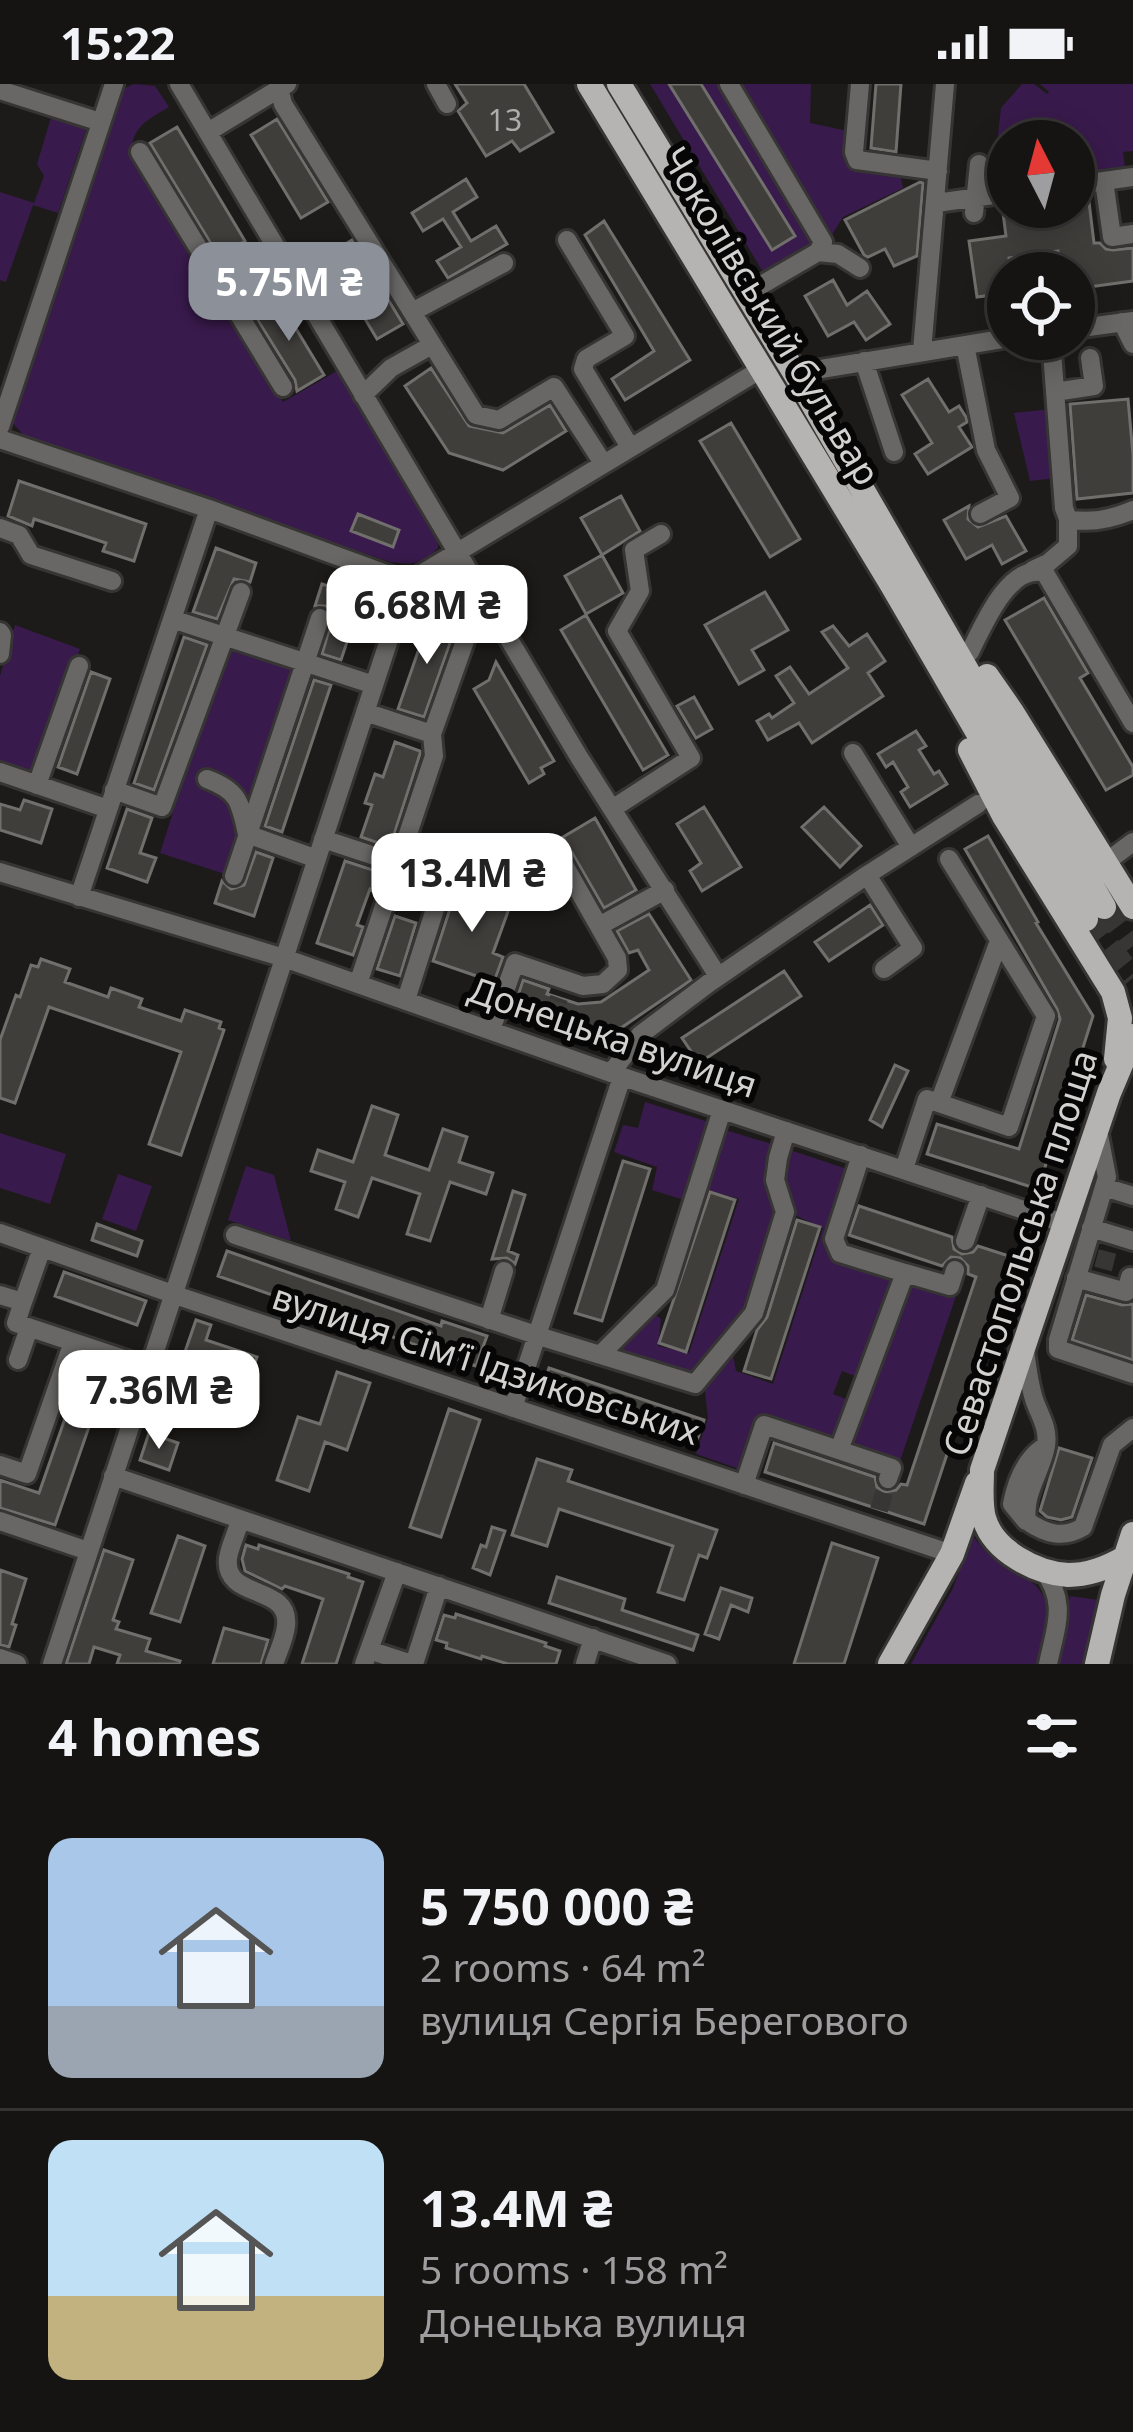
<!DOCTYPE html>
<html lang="en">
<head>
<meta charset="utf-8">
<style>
  body { margin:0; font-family:"Noto Sans",sans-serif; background:#232121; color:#f1f3f6; height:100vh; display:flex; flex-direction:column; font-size:45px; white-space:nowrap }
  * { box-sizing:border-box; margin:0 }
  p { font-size:39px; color:#9e9ea0 }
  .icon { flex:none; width:66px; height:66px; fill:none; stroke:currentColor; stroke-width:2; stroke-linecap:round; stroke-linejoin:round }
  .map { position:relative; height:1580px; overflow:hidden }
  .side { display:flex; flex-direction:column; background:#161413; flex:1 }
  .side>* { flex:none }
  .needle { width:78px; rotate:354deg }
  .buttons { position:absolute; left:987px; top:36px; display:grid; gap:24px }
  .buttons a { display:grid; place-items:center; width:108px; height:108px; border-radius:50%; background:#161413; box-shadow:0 6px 30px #0003,0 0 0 3px #353333; font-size:60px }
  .price { position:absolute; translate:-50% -102px; padding:0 27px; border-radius:24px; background:#fff; color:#222; font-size:39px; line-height:78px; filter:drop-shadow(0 3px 6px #0008) }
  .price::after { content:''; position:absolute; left:50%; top:72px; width:36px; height:27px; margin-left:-18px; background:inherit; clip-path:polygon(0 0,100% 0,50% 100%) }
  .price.active { background:#8c9099; color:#fff }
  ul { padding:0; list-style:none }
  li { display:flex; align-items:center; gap:36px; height:300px; padding:0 48px }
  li+li { border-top:3px solid #353333 }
  li span { display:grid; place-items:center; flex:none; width:336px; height:240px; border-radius:24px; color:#555 }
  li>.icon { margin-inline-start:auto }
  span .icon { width:144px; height:144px; fill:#fffc; stroke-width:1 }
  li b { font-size:51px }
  h2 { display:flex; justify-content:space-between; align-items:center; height:144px; padding:0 48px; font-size:51px }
  .status { display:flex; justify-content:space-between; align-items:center; height:84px; padding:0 60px; background:#161413; direction:ltr }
  .status svg { height:33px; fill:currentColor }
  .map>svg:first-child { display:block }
</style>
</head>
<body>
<div class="status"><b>15:22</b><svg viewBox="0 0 49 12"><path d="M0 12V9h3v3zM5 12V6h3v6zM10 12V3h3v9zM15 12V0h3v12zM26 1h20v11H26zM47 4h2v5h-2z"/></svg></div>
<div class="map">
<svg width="1133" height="1580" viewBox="0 0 1133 1580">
  <rect width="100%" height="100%" fill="#1d1b19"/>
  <path fill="#391a4c" d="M 134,0 L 155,2 L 169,23 C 149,35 131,43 132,68 L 283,318 L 337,287 L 438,458 L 438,464 C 422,481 413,481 390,478 L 26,354 L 10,336 L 88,102 L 125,4 Z
    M 650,0 L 811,0 L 810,39 L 848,47 L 846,73 L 852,82 L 900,89 L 903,104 L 843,133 L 828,157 L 766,193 Z
    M 1022,0 L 1034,0 L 1047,10 L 1049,8 L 1040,0 L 1133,0 L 1133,67 L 1123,68 L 1126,92 L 1074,99 L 1074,57 L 1008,57 L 1008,107 L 991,110 L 1001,24 Z
    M 53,27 L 88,39 L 58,129 L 33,121 L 6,198 L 0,196 L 0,108 L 34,119 L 44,92 L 37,80 Z
    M 1052,325 L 1056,394 L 1030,397 L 1014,329 Z
    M 15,541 L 80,565 L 34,693 L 0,681 L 0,592 Z
    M 227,559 L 295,581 L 228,791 L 160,769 Z
    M 645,1018 L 715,1040 L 691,1118 L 652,1106 L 657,1083 L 614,1068 L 623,1041 L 638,1044 Z
    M 719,1044 L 778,1062 L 781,1128 L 749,1227 L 690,1292 L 612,1266 L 653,1229 L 661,1235 L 658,1262 L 689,1269 L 739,1115 L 702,1104 Z
    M 0,1049 L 66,1070 L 50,1120 L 0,1104 Z
    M 784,1064 L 853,1087 L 832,1157 L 899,1192 L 862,1295 L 842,1287 L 833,1310 L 851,1317 L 837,1359 L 769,1337 L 745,1387 L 696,1370 L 708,1334 L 704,1299 L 732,1265 L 736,1287 L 773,1300 L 823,1144 L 788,1128 L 785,1115 Z
    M 246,1082 L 274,1091 L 291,1157 L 228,1136 Z
    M 118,1090 L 152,1102 L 136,1147 L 102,1135 Z
    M 907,1197 L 956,1212 L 899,1380 L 849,1361 Z
    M 973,1452 C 981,1462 989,1472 1000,1479 C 1024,1495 1046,1497 1048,1533 C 1049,1548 1042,1565 1039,1580 L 911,1580 L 953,1504 Z
    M 1070,1512 L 1098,1516 L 1083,1580 L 1055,1580 Z"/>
  <path fill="#3f3e3b" stroke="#706f6c" stroke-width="3" d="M 455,0 L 524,0 L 553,48 L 520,67 L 512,57 L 486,72 L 458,27 L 467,19 Z
    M 669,0 L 701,0 L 795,152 L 772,166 Z
    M 876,0 L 901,0 L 896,68 L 871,64 Z
    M 277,35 L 328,118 L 301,134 L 251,51 Z
    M 177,43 L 245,157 L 219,173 L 150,59 Z
    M 466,95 L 477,113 L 453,128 L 471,157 L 496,142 L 507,160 L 448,194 L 437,177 L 461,163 L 443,135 L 423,147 L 412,129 Z
    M 920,98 L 923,99 L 917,172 L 894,182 L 885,165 L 868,173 L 864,171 L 845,136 Z
    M 1089,118 L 1094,159 L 1100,159 L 1106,165 L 1113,166 L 1133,164 L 1133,197 L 1074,205 L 1074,189 L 1061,189 L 1058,167 L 1009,174 L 1011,189 L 1008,189 L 1008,209 L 977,213 L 969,157 L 1006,152 L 1003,129 L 1048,123 L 1074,123 L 1074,120 Z
    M 604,137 L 690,276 L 625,316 L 612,295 L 654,267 L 585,151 Z
    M 352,156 L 403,240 L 377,255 L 327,171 Z
    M 833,196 L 847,221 L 867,207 L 890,240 L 866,256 L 854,238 L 828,252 L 805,212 Z
    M 278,215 L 324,291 L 297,307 L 295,296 L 254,230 Z
    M 431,284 L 469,342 L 503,349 L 550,321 L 566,347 L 503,386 L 449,369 L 405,302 Z
    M 928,295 L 949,328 L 959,322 L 966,333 L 967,338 L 959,343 L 972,363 L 928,390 L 915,370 L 932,359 L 902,311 Z
    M 1128,315 L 1133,371 L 1133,409 L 1077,415 L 1070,320 Z
    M 731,339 L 800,455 L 770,473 L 700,357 Z
    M 19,397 L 146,440 L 134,477 L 103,467 L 106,459 L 34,435 L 32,442 L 8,432 Z
    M 621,412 L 640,447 L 602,471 L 581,434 Z
    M 969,422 L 968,435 L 978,443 L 1006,432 L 1026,467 L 1002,480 L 992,461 L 966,475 L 944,436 Z
    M 358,430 L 399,446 L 393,463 L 351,447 Z
    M 216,464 L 256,479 L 250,498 L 234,495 L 217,535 L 193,528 Z
    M 602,471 L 623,509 L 586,530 L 565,492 Z
    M 322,500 L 362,513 L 341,576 L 322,570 L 333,532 L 325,522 L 315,522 Z
    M 765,508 L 788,546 L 752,566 L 764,586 L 739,600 L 705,541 Z
    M 1044,514 L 1088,589 L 1080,594 L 1133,683 L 1133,691 L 1106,706 L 1005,536 Z
    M 586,531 L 668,671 L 643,686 L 561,546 Z
    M 435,532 L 455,539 L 454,548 L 424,633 L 398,625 L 428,539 L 432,540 Z
    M 833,542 L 849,562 L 867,550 L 885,577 L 868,589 L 883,612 L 812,659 L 799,639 L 768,656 L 757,637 L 769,630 L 772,634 L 794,619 L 776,592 L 790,583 L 809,610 L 848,584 L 822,548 Z
    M 184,553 L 207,561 L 154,706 L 134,699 Z
    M 496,578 L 554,677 L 541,684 L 544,690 L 529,699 L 474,605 L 489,596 Z
    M 91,588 L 110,595 L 77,690 L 58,683 Z
    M 314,596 L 331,601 L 282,748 L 265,742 Z
    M 694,613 L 712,645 L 696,654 L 677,622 Z
    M 916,647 L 926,662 L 919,666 L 934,690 L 939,687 L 947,700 L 910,723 L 901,708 L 908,703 L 893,678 L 886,683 L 878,670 Z
    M 395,658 L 420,667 L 420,670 L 390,763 L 361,753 L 372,721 L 365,719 L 375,690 L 383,693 Z
    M 24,716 L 52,725 L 41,759 L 0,746 L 0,720 L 20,726 Z
    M 704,723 L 741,783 L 702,807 L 690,787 L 701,779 L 677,740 Z
    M 824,723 L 861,762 L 840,783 L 802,743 Z
    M 127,725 L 152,734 L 140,769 L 156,774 L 147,798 L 107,784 Z
    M 595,734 L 636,806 L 604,824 L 563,753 Z
    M 988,752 L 1038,838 L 1036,839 L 1093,932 L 1038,1105 L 927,1070 L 937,1040 L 1019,1065 L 1060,935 L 1057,925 L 965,765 Z
    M 256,768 L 273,774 L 254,832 L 215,819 L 222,797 L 231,805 L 244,801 Z
    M 345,777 L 379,788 L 373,807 L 370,805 L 357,841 L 363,843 L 353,871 L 317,859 Z
    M 457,803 L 510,822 L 493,869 L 503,873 L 494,898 L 433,877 Z
    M 870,821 L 883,841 L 829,877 L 815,858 Z
    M 649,830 L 691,896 L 681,903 L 615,948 L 603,951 L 583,954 L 512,931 L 523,896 L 549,905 L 547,910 L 578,920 L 601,918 L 649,886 L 638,866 L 629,869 L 617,847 Z
    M 395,832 L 416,839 L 400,892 L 377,885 Z
    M 41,875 L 70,885 L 65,898 L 108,913 L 111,904 L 142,915 L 139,923 L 181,937 L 185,926 L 221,938 L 219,944 L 224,946 L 181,1071 L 149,1060 L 181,968 L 49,923 L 15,1019 L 0,1014 L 0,956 L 16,911 L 20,913 L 31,881 L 38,883 Z
    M 784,887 L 801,912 L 699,979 L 682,954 Z
    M 895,981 L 908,987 L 882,1043 L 870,1036 Z
    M 372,1022 L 398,1031 L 385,1071 L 429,1086 L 443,1045 L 467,1053 L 459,1078 L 493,1089 L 486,1110 L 450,1098 L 430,1157 L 407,1150 L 420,1110 L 372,1094 L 358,1133 L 336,1125 L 345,1098 L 311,1087 L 318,1066 L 353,1078 Z
    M 623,1077 L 650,1085 L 602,1237 L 575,1229 Z
    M 513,1107 L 525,1111 L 508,1167 L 518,1171 L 515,1180 L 507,1174 L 492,1175 Z
    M 710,1108 L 735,1116 L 686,1268 L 659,1259 Z
    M 859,1122 L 952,1153 L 954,1165 L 962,1170 L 973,1168 L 978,1162 L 1012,1173 L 924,1440 L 765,1388 L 774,1359 L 875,1393 L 877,1403 L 885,1408 L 896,1406 L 901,1400 L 907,1401 L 976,1193 L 968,1190 L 968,1182 L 960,1174 L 951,1173 L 942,1182 L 849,1151 Z
    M 797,1136 L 820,1143 L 771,1295 L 744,1287 L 757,1246 L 767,1233 Z
    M 97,1140 L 142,1157 L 137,1172 L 92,1156 Z
    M 227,1167 L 441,1242 L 442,1237 L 487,1252 L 476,1282 L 218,1192 Z
    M 64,1188 L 146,1217 L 137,1241 L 55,1212 Z
    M 1086,1211 L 1122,1221 L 1133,1220 L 1133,1276 L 1072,1256 Z
    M 196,1236 L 211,1241 L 206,1256 L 257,1273 L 247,1303 L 203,1288 L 201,1293 L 179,1285 Z
    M 84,1280 L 108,1288 L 55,1441 L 0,1424 L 0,1396 L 39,1409 Z
    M 549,1284 L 704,1336 L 695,1362 L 540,1310 Z
    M 337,1288 L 370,1299 L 347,1366 L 325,1358 L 309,1407 L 277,1396 L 298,1333 L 320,1340 Z
    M 449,1325 L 480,1336 L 441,1453 L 410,1443 Z
    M 149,1349 L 178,1359 L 169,1386 L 140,1376 Z
    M 1059,1364 L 1092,1374 L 1072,1433 L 1061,1436 L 1047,1433 L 1040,1427 Z
    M 537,1375 L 572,1386 L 568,1397 L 717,1446 L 707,1474 L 699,1471 L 684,1516 L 658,1508 L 673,1462 L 559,1425 L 547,1462 L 512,1451 Z
    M 492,1443 L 505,1447 L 490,1491 L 473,1484 L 481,1461 L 486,1463 Z
    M 178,1452 L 205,1462 L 180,1538 L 151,1529 Z
    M 832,1459 L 878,1474 L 844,1580 L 794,1580 Z
    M 246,1461 L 258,1465 L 259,1461 L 349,1490 L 348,1493 L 363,1498 L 336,1580 L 302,1580 L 323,1515 L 285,1502 L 282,1505 L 245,1487 L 242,1475 Z
    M 104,1466 L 133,1476 L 113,1536 L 119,1538 L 116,1545 L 150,1555 L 146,1567 L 180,1577 L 179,1580 L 117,1580 L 120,1571 L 94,1563 L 89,1580 L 66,1580 Z
    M 0,1486 L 26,1495 L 12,1540 L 16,1541 L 9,1563 L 0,1561 Z
    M 557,1493 L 625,1515 L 622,1526 L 698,1551 L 693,1566 L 549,1519 Z
    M 721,1504 L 752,1514 L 748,1528 L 731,1521 L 719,1555 L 705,1550 Z
    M 456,1530 L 546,1559 L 545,1562 L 560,1567 L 556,1580 L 508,1580 L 482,1572 L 481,1575 L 446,1564 L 447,1559 L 436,1556 L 444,1531 L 455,1534 Z
    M 224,1544 L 268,1556 L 261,1580 L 213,1580 Z"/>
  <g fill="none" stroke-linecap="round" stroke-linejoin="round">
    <path stroke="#383634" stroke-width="18" stroke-dasharray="18 9" stroke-linecap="butt" d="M 549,943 L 559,914
      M 1103,1185 L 1110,1158
      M 879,1426 L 888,1395"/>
    <path stroke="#383634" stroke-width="24" stroke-dasharray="24 12" stroke-linecap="butt" d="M 1104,823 L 1133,862
      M 1086,835 L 1133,894"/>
    <g stroke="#363533" stroke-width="24">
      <path id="minor" d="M 179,0 L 579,673 L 718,892
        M 278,0 L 283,20 L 476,331 L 499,336 L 554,303 L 603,379
        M 436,0 L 447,20
        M 729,0 L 823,158 L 818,168 L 746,210
        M 860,0 L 854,68 L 857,76 L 938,87
        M 0,6 L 91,35
        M 208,48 L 287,0
        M 140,68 L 283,303
        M 1104,97 L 1133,93
        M 1074,101 L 1104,97 L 1112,153 L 1133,150
        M 936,119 L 1008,109
        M 974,129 L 979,80
        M 567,156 L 625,252 L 586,275 L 583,285 L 630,363
        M 818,168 L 838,170 L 860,184
        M 223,206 L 278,168
        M 412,228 L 504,179
        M 1122,238 L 1133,260
        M 1074,245 L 1133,237
        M 1051,255 L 1064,424 L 1068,435 C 1091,440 1112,435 1133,426
        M 965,261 L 986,366 L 1010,414 L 980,430
        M 922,267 L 945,0
        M 864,277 L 894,368
        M 799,296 L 815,286 L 1008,254
        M 1055,308 L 1094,302 L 1090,274
        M 363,311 L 391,284 L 432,261
        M 0,343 L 114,0
        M 0,355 L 209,425 L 408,498
        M 0,444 L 19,451 L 31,471 L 112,497
        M 1033,486 L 1048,479 L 1068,462 L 1068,435
        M 172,535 L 374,601
        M 0,548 L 2,551 L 0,570
        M 970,568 C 983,542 1009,478 1045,489 L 1133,639
        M 365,628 L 432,650
        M 853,669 L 911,763
        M 0,688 L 108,725
        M 207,695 C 239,707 240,718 247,750 L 317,775
        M 37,701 L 79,582
        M 114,706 L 162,723 L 241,508
        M 612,725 L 691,674 L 617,547 L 640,507 L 634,466 L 661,450
        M 323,755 L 399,780
        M 1105,779 L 1133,758
        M 0,788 L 284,874 L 611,989 L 1066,1140
        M 867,791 L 913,864 L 884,885
        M 234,792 L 320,534
        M 79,813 L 209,425
        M 599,842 L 665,806
        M 358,900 L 434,672 L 432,650 L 482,509
        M 406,916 L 450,778
        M 491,946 L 515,879 L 583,902 L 603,900 L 618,886 L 617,874 L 555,765
        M 611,989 L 640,951 L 709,899 L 867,791 L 978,720
        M 939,1019 L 999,857
        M 1098,1046 L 1107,1093 L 1058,1256 L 1058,1265 L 1133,1290
        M 861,1071 L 834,1155 L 840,1169 L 905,1189
        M 904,1085 L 927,1015 L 1009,1043 L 1046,932 L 949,775
        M 1104,1103 L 1133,1112
        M 1091,1144 L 1133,1157
        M 0,1149 L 184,1214 L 952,1470
        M 235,1151 L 545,1254 L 695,1300 L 754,1229 L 785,1128 L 775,1096 L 778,1074 L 786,1047
        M 965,1157 L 981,1111
        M 1076,1194 L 1126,1208 L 1130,1193
        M 0,1211 L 23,1218 L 42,1164
        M 23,1218 L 16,1239 L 148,1283
        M 489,1236 L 504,1187
        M 1025,1266 C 1027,1282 1029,1299 1034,1315 C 1039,1331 1049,1343 1046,1362 C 1041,1389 1023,1409 1027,1437 C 1046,1450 1063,1455 1083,1443 L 1112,1361 L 1133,1344
        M 600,1271 L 665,1206 L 722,1026
        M 18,1276 L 29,1244
        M 513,1324 L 622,993
        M 839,1366 L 905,1189 L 950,1202 L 955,1186
        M 0,1381 L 27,1390 L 73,1258
        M 113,1392 L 667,1580
        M 744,1401 L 764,1341 L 892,1384 L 888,1395
        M 240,1436 C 237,1448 230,1462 228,1474 C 223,1517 291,1499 286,1542 C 285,1554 278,1568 274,1580
        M 0,1437 L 88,1467
        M 1026,1437 L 1012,1420 C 1016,1399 1024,1378 1041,1365
        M 1042,1484 C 1068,1519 1056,1541 1048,1580
        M 369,1566 L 412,1580
        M 0,1574 L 17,1580
        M 52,1580 L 408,498 L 760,286
        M 364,1580 L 397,1488
        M 414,1580 L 439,1502
        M 585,1580 L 593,1554"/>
    </g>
    <g stroke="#363533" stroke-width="30">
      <path id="major" d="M 589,0 L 892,501 L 1086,835
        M 619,0 L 799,296 L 1104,823
        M 987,592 L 1012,628 L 1133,823
        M 970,666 L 1004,732 L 1113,908 L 1120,934 L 1116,975
        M 1124,1474 C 1107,1484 1088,1491 1068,1491 C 1036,1489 993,1467 984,1434 C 980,1419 982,1402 982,1386 L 1109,1009 L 1133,952
        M 890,1580 L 952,1470 L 977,1399
        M 1097,1580 L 1113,1511 L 1133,1450"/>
    </g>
    <use href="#minor" stroke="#686766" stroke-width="18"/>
    <use href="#major" stroke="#b6b4b2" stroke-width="24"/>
  </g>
  <g text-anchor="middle" stroke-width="12" stroke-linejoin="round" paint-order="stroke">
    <g font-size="30" fill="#aeadab">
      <text x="505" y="47">13</text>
    </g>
    <g font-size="36" fill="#d3d2d0" stroke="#070606">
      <text transform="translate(771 232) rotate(59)" y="13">Чоколівський бульвар</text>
      <text transform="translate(613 953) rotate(19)" y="13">Донецька вулиця</text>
      <text transform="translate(1020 1169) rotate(-72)" y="13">Севастопольська площа</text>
      <text transform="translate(486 1280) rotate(18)" y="13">вулиця Сімʼї Ідзиковських</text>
    </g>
  </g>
</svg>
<div class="buttons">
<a><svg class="needle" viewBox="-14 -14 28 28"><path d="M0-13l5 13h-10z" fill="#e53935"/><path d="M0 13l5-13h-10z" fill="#9e9ea0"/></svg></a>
<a><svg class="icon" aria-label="locate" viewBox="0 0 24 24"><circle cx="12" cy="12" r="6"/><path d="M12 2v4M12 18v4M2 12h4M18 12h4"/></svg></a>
</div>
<b class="price active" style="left:289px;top:260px">5.75M ₴</b>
<b class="price" style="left:427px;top:583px">6.68M ₴</b>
<b class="price" style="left:472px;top:851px">13.4M ₴</b>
<b class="price" style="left:159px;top:1368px">7.36M ₴</b>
</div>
<section class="side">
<h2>4 homes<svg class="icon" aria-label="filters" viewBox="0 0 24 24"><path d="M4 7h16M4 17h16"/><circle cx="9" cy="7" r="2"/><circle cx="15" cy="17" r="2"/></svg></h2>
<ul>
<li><span style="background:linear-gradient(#a9c7e8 70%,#9aa5b1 0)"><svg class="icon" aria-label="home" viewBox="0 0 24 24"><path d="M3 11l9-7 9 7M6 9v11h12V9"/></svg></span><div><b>5 750 000 ₴</b><p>2 rooms · 64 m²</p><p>вулиця Сергія Берегового</p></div></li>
<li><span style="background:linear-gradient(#bfe0f5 65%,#c2b280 0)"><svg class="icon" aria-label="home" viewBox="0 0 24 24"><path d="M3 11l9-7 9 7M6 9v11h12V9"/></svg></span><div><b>13.4M ₴</b><p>5 rooms · 158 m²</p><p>Донецька вулиця</p></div></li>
</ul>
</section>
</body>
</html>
